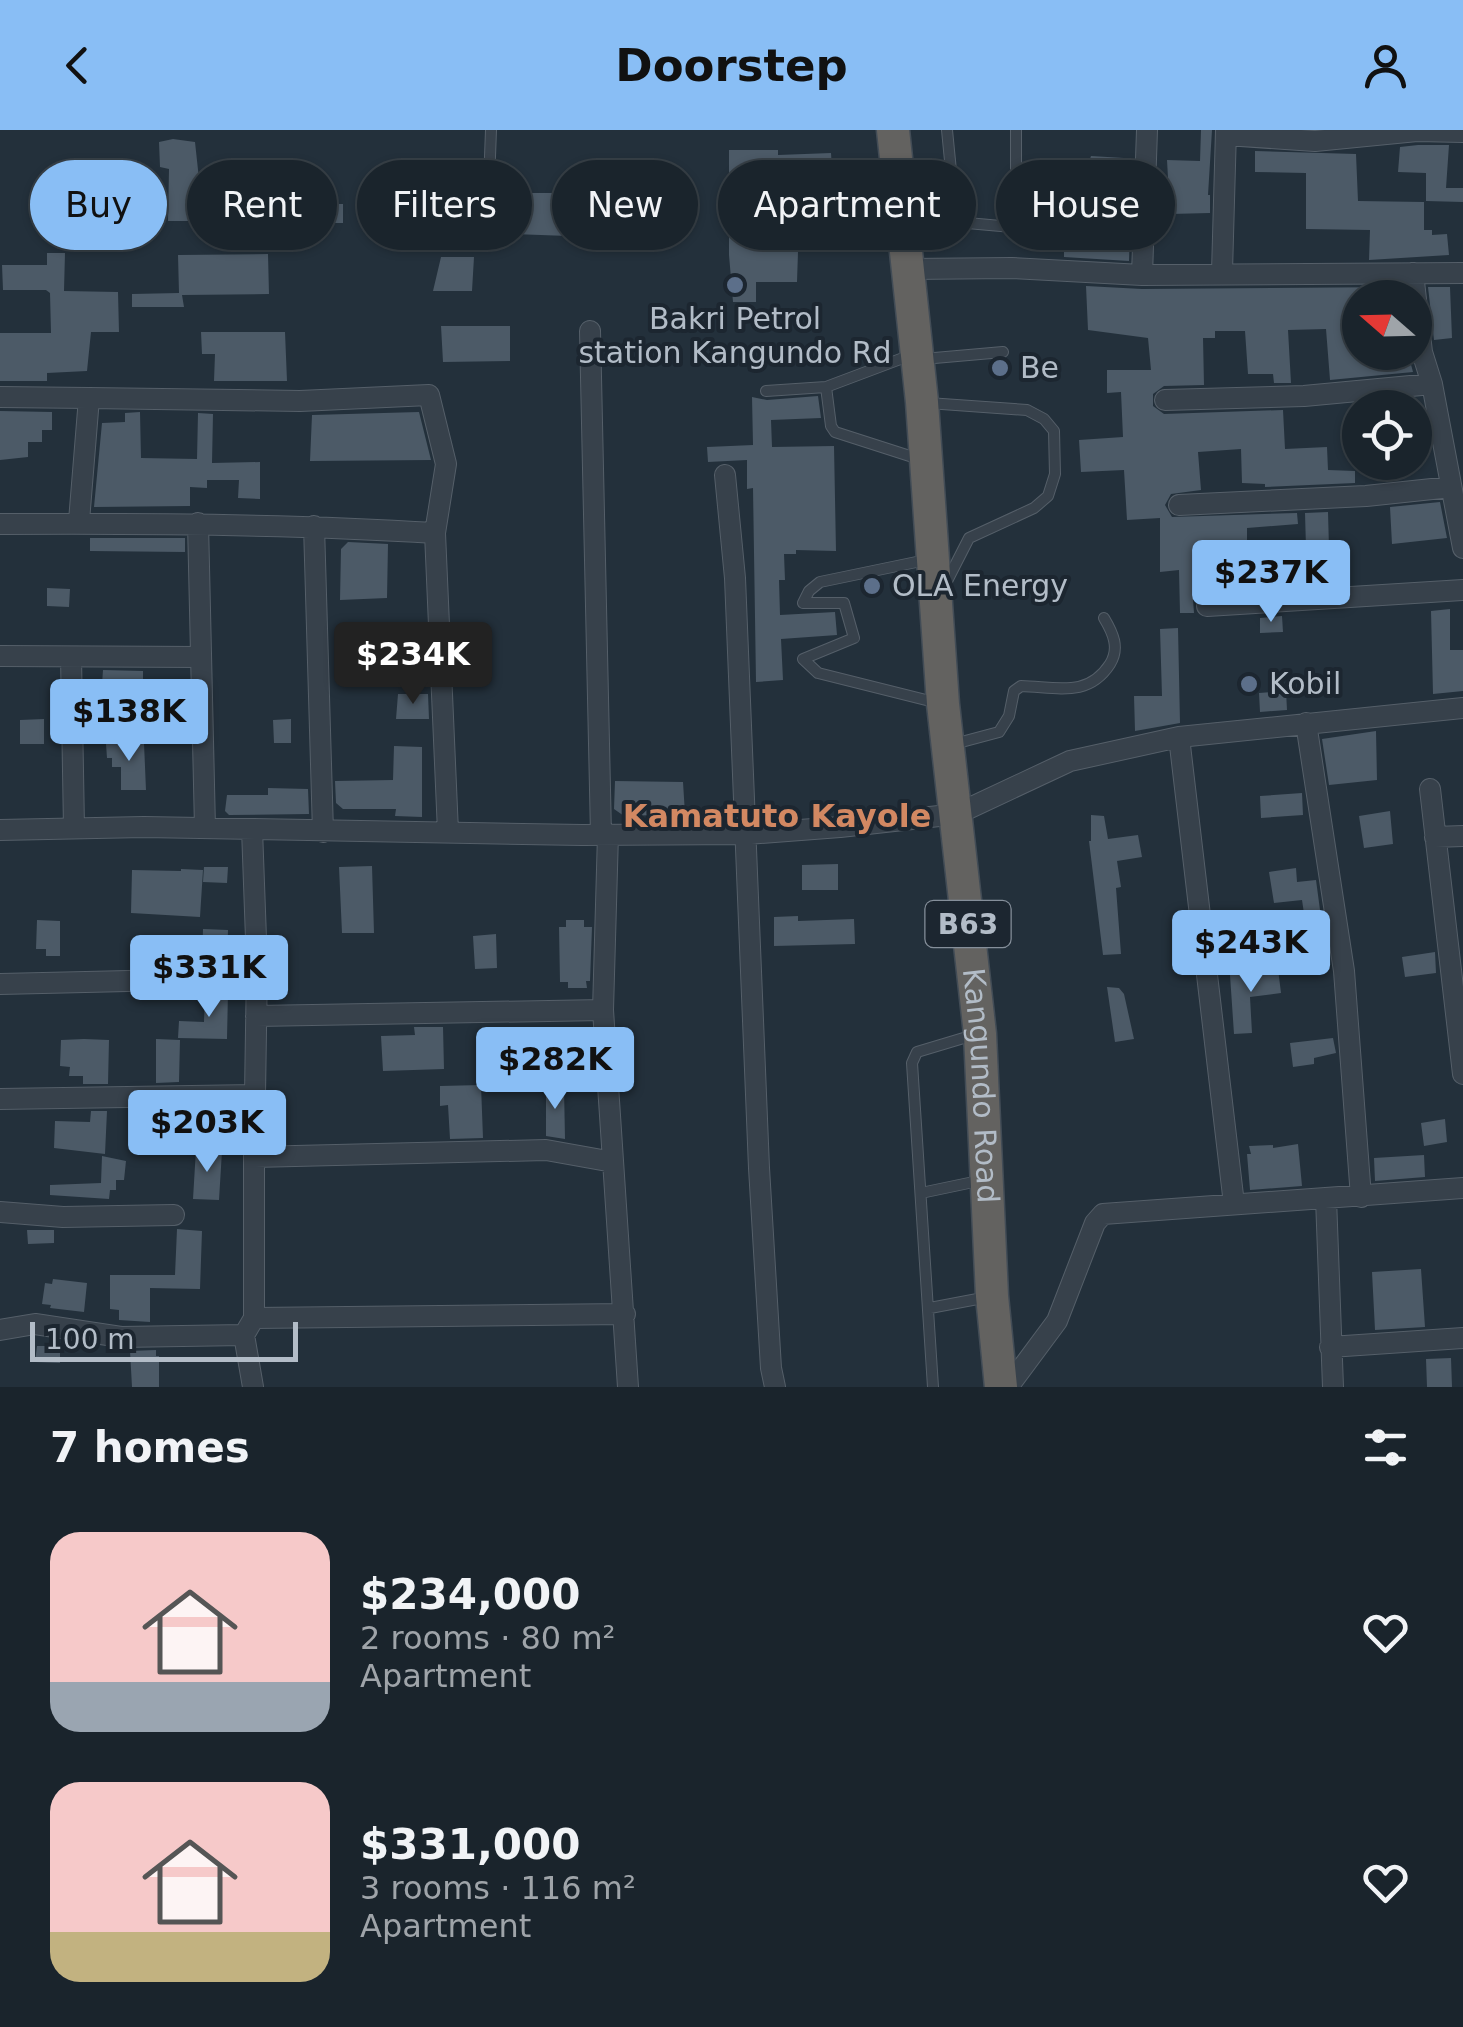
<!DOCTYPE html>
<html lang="en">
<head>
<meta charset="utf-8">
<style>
  body { margin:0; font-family:"DejaVu Sans",sans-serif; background:#232c34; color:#f1f3f6; height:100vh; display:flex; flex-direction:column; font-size:38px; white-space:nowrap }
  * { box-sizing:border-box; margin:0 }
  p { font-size:32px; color:#9fa4a9 }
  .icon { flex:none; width:55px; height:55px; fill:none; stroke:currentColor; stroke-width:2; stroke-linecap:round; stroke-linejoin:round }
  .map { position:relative; height:1257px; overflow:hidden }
  .side { display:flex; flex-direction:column; background:#1a242c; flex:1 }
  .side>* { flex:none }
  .guide { position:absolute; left:30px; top:30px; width:1405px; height:90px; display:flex; gap:20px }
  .needle { width:65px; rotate:290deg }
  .buttons { position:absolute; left:1342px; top:150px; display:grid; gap:20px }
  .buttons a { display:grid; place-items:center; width:90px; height:90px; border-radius:50%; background:#1a242c; box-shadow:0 2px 8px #0004,0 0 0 2px #384148; font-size:50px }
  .scale { position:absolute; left:30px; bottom:25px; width:268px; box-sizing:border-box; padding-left:10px; border:5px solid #b2bcc7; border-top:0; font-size:28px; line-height:35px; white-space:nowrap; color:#b2bcc7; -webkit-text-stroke:8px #1c2630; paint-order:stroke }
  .price { position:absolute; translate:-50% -85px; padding:0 22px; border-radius:10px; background:#89bef5; color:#111; font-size:32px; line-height:65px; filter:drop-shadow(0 2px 5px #0008) }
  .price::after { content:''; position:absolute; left:50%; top:60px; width:30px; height:22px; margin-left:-15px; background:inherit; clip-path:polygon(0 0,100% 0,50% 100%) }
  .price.selected { background:#222; color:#fff }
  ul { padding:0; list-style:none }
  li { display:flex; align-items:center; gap:30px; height:250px; padding:0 50px }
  li span { display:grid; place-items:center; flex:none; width:280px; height:200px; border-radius:30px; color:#555 }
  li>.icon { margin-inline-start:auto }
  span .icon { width:120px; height:120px; fill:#fffc; stroke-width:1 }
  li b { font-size:42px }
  h2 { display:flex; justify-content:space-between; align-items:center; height:120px; padding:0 50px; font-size:42px }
  .pill { padding:0 35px; border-radius:45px; background:#1a242c; box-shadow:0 2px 8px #0004,0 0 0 2px #384148; font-size:35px; line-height:90px }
  .pill.selected { background:#89bef5; color:#111 }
  header { display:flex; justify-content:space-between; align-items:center; height:130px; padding:0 50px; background:#89bef5; color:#111; font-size:45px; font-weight:600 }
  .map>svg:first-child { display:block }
</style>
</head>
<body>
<header><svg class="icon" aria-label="back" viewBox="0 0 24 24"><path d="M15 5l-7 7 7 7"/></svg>Doorstep<svg class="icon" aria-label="person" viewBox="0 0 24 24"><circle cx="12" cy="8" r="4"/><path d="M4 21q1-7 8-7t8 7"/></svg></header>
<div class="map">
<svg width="1463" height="1257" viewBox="0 0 1463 1257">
  <rect width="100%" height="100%" fill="#23303b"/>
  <path fill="#4c5a67" d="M 1201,0 L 1212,0 L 1208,65 L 1210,65 L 1210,83 L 1170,84 L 1167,30 L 1200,31 Z
    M 173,9 L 195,12 L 199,49 L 195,91 L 168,91 L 169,39 L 160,37 L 159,12 Z
    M 1418,15 L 1449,15 L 1446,58 L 1463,58 L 1463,72 L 1426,71 L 1426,43 L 1398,42 L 1400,17 Z
    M 729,20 L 778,20 L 778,25 L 831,23 L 834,69 L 792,68 L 792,122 L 798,122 L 797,152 L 756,152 L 756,172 L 733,172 L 729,125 Z
    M 1255,21 L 1356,24 L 1358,71 L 1424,72 L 1424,100 L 1432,100 L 1432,105 L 1447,104 L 1449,125 L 1369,130 L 1370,100 L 1306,99 L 1306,43 L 1255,42 Z
    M 1091,26 L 1124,28 L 1127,36 L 1123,45 L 1103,45 L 1096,73 L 1131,75 L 1129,131 L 1064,127 L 1064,100 L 1073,100 L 1076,47 L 1067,47 L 1071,29 L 1090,29 Z
    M 371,50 L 480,50 L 479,81 L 466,91 L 416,94 L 416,71 L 370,69 Z
    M 514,63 L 569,63 L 568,106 L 513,104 Z
    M 288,67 L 318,67 L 317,74 L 343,74 L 343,93 L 287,93 Z
    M 47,123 L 65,123 L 64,161 L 118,162 L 119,202 L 91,202 L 87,241 L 47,243 L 47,251 L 0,251 L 0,203 L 51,203 L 50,163 L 46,160 L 3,160 L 2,135 L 47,135 Z
    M 268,124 L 269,164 L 182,165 L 184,177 L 132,177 L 132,164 L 179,163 L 178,125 Z
    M 441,127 L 474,127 L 472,161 L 433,161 Z
    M 1086,156 L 1142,159 L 1401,157 L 1402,168 L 1355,168 L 1354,215 L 1360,215 L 1360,222 L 1367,222 L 1368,231 L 1408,223 L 1413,242 L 1330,250 L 1326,199 L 1288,200 L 1291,253 L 1274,253 L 1273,244 L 1248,244 L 1245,201 L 1215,201 L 1215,208 L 1203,208 L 1204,255 L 1164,256 L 1153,264 L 1153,276 L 1164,284 L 1283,280 L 1285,319 L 1327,317 L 1328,340 L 1355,341 L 1355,353 L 1265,357 L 1265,354 L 1242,353 L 1241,319 L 1198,322 L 1201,360 L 1171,364 L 1165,375 L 1172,387 L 1297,383 L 1298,394 L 1247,398 L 1247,426 L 1259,426 L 1257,459 L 1205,462 L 1193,469 L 1194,483 L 1180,483 L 1179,440 L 1160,442 L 1160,388 L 1127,390 L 1124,340 L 1081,342 L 1079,310 L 1123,307 L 1121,262 L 1107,263 L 1107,240 L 1151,240 L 1148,208 L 1088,200 Z
    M 1428,157 L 1450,157 L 1452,208 L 1434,210 Z
    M 441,196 L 510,196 L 510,231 L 443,232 Z
    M 201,202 L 285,202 L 287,251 L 214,251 L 215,224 L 202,224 Z
    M 818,266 L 821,288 L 771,290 L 772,317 L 834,316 L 836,421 L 796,420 L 796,424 L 784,424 L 785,450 L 779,450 L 780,485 L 835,482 L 837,505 L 781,509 L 783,550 L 756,552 L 753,358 L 747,359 L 747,330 L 708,332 L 707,317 L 753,315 L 752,267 L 767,270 Z
    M 0,281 L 52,282 L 52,300 L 42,300 L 42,312 L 28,312 L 28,327 L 0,330 Z
    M 140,282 L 141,328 L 197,329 L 198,283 L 213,284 L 212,333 L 260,332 L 260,369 L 238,368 L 239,350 L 207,350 L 207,358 L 190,357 L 190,376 L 94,377 L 102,293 L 125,292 L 125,283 Z
    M 419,282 L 431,330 L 310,331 L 312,285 Z
    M 1440,372 L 1447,408 L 1392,414 L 1390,377 Z
    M 1328,382 L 1329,418 L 1306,418 L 1305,383 Z
    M 90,408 L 185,408 L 185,422 L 90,421 Z
    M 348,412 L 388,414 L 387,468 L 340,470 L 341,419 Z
    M 47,458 L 70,459 L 69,477 L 47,476 Z
    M 1450,479 L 1450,520 L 1463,520 L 1463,561 L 1433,564 L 1431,481 Z
    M 1282,486 L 1283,502 L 1260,503 L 1260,488 Z
    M 1178,498 L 1180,593 L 1135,601 L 1134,566 L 1162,566 L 1160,499 Z
    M 103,540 L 143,541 L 143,586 L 100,582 Z
    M 1286,561 L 1287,580 L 1260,582 L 1259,563 Z
    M 398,564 L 428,564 L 429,589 L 396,589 Z
    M 145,588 L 183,589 L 179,611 L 145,610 Z
    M 44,589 L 44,614 L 20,614 L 20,590 Z
    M 291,589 L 291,613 L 274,613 L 273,590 Z
    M 1376,601 L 1377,650 L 1329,655 L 1322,609 Z
    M 144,613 L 146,660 L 121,660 L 121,637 L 112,637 L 112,628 L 107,628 L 106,614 Z
    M 394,616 L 422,617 L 422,687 L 395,686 L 396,679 L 343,679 L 336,673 L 335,651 L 393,650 Z
    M 615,651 L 683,652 L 685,684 L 624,686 L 614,679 Z
    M 268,658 L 308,659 L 309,684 L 229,685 L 225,681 L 227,665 L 268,665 Z
    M 1302,663 L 1303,685 L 1261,688 L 1260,666 Z
    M 1390,681 L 1393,714 L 1364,718 L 1359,686 Z
    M 1091,685 L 1104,686 L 1108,709 L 1138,705 L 1142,727 L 1117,731 L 1121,757 L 1116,758 L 1121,824 L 1103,825 L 1089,711 L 1091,711 Z
    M 838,734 L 838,760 L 802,760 L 802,735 Z
    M 372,736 L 374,803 L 342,803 L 339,737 Z
    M 204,737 L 228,737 L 227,753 L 203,752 Z
    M 1296,738 L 1297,752 L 1316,750 L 1322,795 L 1306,797 L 1302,770 L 1274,773 L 1269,742 Z
    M 181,739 L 203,740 L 200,787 L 131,783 L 132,740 L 181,741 Z
    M 798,786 L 798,791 L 854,789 L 855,814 L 774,816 L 774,787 Z
    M 37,790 L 60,791 L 60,826 L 46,826 L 46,819 L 36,819 Z
    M 566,790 L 584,790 L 584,797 L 592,797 L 590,851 L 586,851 L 587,858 L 568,858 L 568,852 L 560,852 L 559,797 L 566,797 Z
    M 203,799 L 228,800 L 227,835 L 202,834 Z
    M 496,804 L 497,838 L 475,839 L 473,806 Z
    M 1435,822 L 1436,843 L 1405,847 L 1402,827 Z
    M 1278,839 L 1281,863 L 1250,867 L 1252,903 L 1234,904 L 1230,845 Z
    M 1107,857 L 1119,858 L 1124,864 L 1134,909 L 1115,912 Z
    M 228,862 L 227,909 L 178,908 L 179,891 L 204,892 L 205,863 Z
    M 414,897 L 443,897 L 444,939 L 383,941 L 381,906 L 415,905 Z
    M 1333,908 L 1336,923 L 1314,928 L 1314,934 L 1293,937 L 1290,913 Z
    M 84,909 L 109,910 L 108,954 L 83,954 L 83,946 L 69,946 L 70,937 L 60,936 L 61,910 Z
    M 156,909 L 180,910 L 179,952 L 156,953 Z
    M 481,955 L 483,1008 L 450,1009 L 448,975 L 440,976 L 440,956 Z
    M 546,957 L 564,957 L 565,1009 L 546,1006 Z
    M 91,981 L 107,981 L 105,1024 L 54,1018 L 55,991 L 90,992 Z
    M 1445,989 L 1447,1012 L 1424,1016 L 1421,993 Z
    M 1298,1014 L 1302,1056 L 1250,1060 L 1247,1024 L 1251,1024 L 1249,1016 L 1273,1015 L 1273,1018 Z
    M 196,1019 L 222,1021 L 219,1070 L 193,1069 Z
    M 1424,1025 L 1425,1047 L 1375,1051 L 1374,1028 Z
    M 102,1026 L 126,1031 L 124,1050 L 116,1050 L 116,1060 L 110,1060 L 109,1069 L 50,1065 L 50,1055 L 101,1053 Z
    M 177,1099 L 202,1101 L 200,1159 L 150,1158 L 150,1192 L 119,1190 L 119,1180 L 110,1179 L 110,1145 L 175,1145 Z
    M 27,1100 L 54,1100 L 54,1113 L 28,1114 Z
    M 1421,1139 L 1425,1197 L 1375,1200 L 1372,1142 Z
    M 53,1149 L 87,1153 L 84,1182 L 50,1178 L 51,1175 L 42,1174 L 45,1153 L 52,1154 Z
    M 37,1216 L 60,1216 L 60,1233 L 35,1232 Z
    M 156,1220 L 156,1226 L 159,1226 L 159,1257 L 132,1257 L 130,1221 Z
    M 1451,1228 L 1452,1257 L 1427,1257 L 1426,1229 Z"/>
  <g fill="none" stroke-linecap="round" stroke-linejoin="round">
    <g stroke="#555f69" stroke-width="12">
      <path id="service" d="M 910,91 L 956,92 L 947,0
        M 956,92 L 1012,97 L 1016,95 L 1016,0
        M 487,106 L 491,0
        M 911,225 L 826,257 L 831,296 L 835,302 L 919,329
        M 923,229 L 1003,222
        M 766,261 L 826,257
        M 928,273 L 1027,280 L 1044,289 L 1054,301 L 1055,344 L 1048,366 L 1034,378 L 969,408 L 945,455
        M 926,430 L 820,452 L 809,461 L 803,473 L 844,473 L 854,508 L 803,529 L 818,543 L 938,573
        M 954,614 L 999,602 L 1009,586 L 1014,561 L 1021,556 C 1057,557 1088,568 1110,534 C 1120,518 1113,503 1104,488
        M 921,1063 L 983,1050
        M 930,1178 L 988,1167
        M 933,1257 L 912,933 L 917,922 L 977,904"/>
    </g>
    <g stroke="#555f69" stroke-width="22">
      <path id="minor" d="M 1226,5 L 1315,11 L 1417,1 L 1463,2
        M 909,139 L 1012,138 L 1142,145 L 1463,143
        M 1222,142 L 1226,0
        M 1413,143 L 1422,222 L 1432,254 L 1463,418
        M 1142,145 L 1147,0
        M 590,201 L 601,705
        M 0,267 L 89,268 L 79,391
        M 89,268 L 300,271 L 429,265 L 446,334 L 435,403
        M 1165,270 L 1304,266 L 1432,254
        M 725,345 L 735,448 L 759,1038 L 771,1238 L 775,1257
        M 1179,375 L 1366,366 L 1451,357
        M 198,393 L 205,698
        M 0,394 C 146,393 290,394 435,403 L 448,702
        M 314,396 L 323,702
        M 1207,476 L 1463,460
        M 0,526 L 201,527
        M 71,527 L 74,698
        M 1306,593 L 1344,841 L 1361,1067
        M 1179,607 L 1234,1074
        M 1430,659 L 1463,944
        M 252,699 L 257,836 L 255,965
        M 0,700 L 144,697 L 582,705 L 747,704 L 840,697 L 957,684 L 1070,631 L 1179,607 L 1463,578
        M 608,704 L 603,880 L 628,1257
        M 1435,707 L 1463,706
        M 0,854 L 257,848
        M 256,886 L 603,880
        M 0,969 L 255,965 L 254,1027 L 546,1020 L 613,1032
        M 1326,1068 L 1333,1257
        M 0,1082 L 63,1087 L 174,1085
        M 254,1188 L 625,1184
        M 0,1200 L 35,1194 L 121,1207 L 244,1205 L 254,1188 L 254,1027
        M 244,1205 L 253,1257
        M 1330,1217 L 1463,1208
        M 1008,1257 L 1057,1191 L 1095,1093 L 1103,1084 L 1463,1058"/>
    </g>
    <g stroke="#424c56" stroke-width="35">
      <g id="trunk">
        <path id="s1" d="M 893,0 L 922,272 L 943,574 L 980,904 L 992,1166 L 1001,1257"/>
      </g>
    </g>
    <use href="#service" stroke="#37414b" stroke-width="10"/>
    <use href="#minor" stroke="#37414b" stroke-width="20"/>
    <use href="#trunk" stroke="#636260" stroke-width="32"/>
  </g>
  <g fill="#5c6f8a" stroke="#1c2630" stroke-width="4">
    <circle cx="735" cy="155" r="10"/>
    <circle cx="1000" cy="238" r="10"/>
    <circle cx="872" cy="456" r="10"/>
    <circle cx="1249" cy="554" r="10"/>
  </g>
  <g text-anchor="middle" stroke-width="8" stroke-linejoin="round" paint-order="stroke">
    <rect fill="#1c2630" stroke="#858f9a" stroke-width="2.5" x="925.5" y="771" width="85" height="46" rx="8"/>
    <g font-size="28" font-weight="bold" fill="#b2bcc7">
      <text x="968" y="804">B63</text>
    </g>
    <g font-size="30" fill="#b2bcc7" stroke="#1c2630" text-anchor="start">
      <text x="735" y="199" text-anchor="middle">Bakri Petrol<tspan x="735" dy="34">station Kangundo Rd</tspan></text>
      <text x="1020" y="248">Be</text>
      <text x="892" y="466">OLA Energy</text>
      <text x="1269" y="564">Kobil</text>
    </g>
    <g font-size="30" fill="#b2bcc7" stroke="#1c2630">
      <text dy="10" stroke="none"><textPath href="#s1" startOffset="960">Kangundo Road</textPath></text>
    </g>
    <g font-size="32" font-weight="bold" fill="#d28862" stroke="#1c2630">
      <text x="777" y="697">Kamatuto Kayole</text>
    </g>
  </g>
</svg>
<div class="buttons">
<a><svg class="needle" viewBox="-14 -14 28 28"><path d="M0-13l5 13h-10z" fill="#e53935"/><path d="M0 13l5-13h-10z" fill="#9fa4a9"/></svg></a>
<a><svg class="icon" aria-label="locate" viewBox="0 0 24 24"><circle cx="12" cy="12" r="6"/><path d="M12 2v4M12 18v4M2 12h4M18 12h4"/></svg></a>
</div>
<div class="scale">100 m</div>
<b class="price" style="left:1271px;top:495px">$237K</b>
<b class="price selected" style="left:413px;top:577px">$234K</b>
<b class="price" style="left:129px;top:634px">$138K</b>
<b class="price" style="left:1251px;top:865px">$243K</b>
<b class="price" style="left:209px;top:890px">$331K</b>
<b class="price" style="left:555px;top:982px">$282K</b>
<b class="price" style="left:207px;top:1045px">$203K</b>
<div class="guide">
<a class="pill selected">Buy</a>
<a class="pill">Rent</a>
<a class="pill">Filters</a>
<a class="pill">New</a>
<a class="pill">Apartment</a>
<a class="pill">House</a>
</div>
</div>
<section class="side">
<h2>7 homes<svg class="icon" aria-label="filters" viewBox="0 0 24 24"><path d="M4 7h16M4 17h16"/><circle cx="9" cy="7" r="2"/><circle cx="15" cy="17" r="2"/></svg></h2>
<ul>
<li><span style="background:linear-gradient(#f6c9c9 75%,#9aa5b1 0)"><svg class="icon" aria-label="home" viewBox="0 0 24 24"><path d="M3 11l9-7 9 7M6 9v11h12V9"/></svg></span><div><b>$234,000</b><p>2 rooms · 80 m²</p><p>Apartment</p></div><svg class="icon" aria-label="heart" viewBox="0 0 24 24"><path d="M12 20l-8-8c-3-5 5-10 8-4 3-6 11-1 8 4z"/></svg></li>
<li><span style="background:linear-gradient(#f6c9c9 75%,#c2b280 0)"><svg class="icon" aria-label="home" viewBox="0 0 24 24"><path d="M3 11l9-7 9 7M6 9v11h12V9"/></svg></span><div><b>$331,000</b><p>3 rooms · 116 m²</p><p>Apartment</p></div><svg class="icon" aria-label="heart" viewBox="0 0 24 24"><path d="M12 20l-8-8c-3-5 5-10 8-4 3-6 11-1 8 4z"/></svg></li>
</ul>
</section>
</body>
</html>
